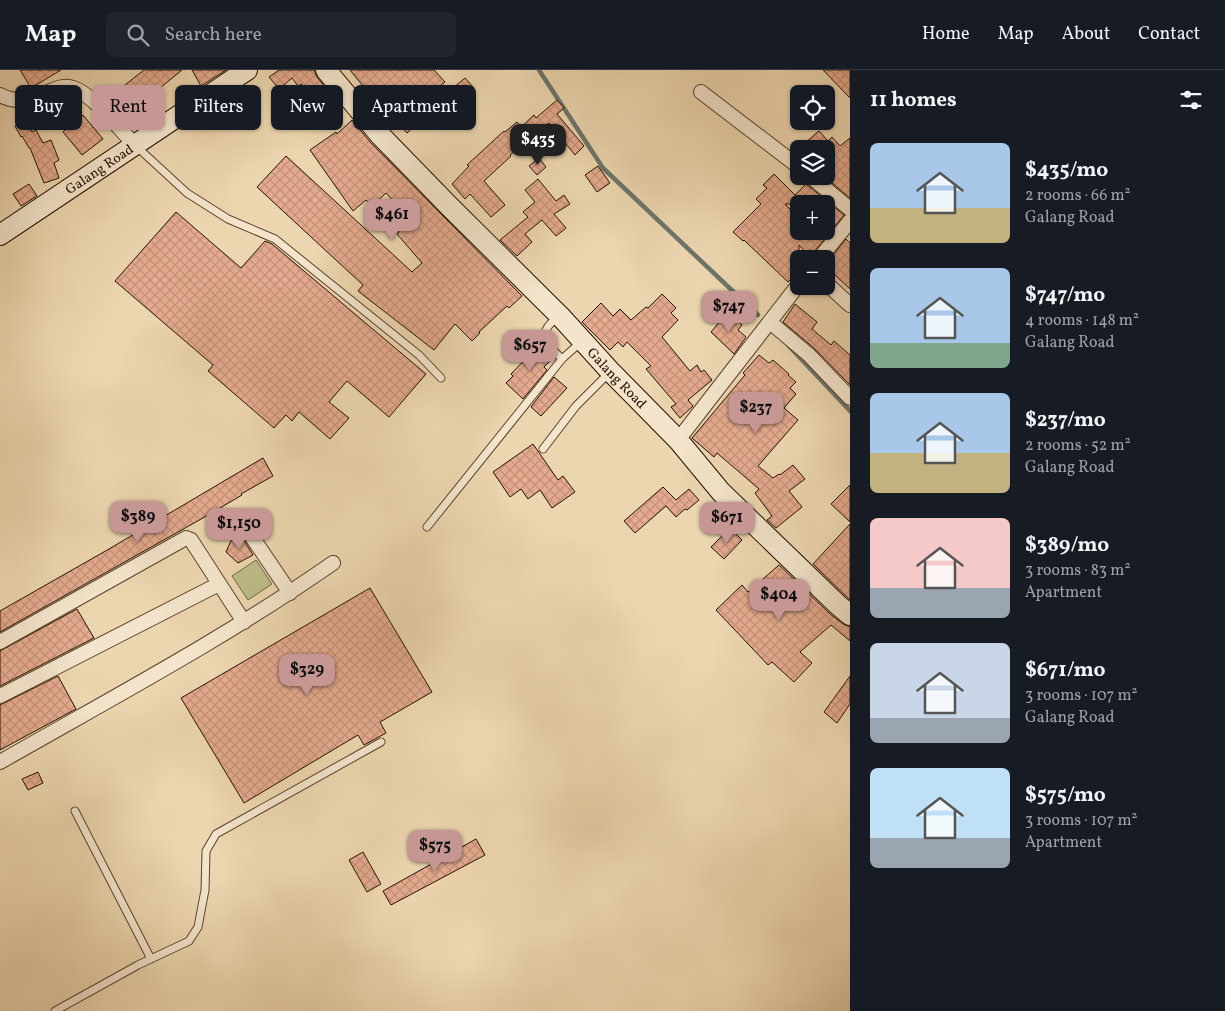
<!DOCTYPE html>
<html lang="en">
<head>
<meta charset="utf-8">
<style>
  body { margin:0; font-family:Vollkorn,serif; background:#20242c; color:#f1f3f6; height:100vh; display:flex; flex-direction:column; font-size:19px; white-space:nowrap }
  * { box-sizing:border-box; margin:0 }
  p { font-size:16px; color:#9ea1a6 }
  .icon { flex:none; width:28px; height:28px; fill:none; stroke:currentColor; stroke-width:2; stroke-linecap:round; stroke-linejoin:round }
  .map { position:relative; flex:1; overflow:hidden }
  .panel { display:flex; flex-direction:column; background:#171b24; width:375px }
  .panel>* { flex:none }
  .hud { position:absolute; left:15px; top:15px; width:475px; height:45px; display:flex; gap:10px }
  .controls { position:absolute; left:790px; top:15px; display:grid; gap:10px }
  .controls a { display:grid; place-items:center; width:45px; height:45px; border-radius:8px; background:#171b24; box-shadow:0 1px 4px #0004; font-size:25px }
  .price { position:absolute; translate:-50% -42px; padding:0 11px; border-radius:10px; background:#c59692; color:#111; font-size:16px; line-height:32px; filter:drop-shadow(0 1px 2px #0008) }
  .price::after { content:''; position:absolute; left:50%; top:30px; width:15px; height:11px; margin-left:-8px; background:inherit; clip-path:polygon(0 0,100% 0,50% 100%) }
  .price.current { background:#222; color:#fff }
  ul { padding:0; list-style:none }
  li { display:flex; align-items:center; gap:15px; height:125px; padding:0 20px }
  li span { display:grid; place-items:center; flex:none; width:140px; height:100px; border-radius:8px; color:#555 }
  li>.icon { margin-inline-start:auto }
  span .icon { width:60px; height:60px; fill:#fffc; stroke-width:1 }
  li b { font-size:21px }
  h2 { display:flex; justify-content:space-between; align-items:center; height:60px; padding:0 20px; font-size:21px }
  .tag { padding:0 18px; border-radius:8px; background:#171b24; box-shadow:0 1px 4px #0004; font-size:18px; line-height:45px }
  .tag.current { background:#c59692; color:#111 }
  header { display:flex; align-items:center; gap:30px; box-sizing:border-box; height:70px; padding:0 25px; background:#171b24; border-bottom:1px solid #363941 }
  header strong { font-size:24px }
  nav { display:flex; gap:28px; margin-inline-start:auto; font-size:18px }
  .search { width:350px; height:45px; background:#20242c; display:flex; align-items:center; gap:12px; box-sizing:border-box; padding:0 18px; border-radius:8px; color:#9ea1a6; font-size:19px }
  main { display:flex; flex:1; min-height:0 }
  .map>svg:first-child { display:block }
</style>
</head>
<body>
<header>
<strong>Map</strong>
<div class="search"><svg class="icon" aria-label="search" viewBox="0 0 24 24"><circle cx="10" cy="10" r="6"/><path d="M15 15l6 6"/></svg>Search here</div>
<nav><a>Home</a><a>Map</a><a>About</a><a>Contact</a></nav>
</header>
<main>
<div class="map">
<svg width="850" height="941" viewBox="0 0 850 941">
  <defs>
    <pattern id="building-cross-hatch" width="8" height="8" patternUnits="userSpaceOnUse" patternTransform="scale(1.25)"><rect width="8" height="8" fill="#e4aa8e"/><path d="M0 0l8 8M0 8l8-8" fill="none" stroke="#c39179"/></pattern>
  </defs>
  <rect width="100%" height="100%" fill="#ecd6af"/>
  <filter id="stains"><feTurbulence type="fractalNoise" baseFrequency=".004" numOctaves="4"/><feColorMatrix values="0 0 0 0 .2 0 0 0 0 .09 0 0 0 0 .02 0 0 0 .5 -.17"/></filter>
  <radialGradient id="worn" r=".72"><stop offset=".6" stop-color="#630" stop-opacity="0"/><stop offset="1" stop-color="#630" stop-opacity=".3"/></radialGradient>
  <path fill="#bcbd88" stroke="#716744" d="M 256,490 L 272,514 L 248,530 L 232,506 Z"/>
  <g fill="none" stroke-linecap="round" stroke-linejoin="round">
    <path stroke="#6c756b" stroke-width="4.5" d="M 539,0 L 603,98 L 758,245
      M 788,275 L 850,341"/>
  </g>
  <path fill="url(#building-cross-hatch)" stroke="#261101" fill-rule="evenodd" d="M 20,0 L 61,0 L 31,18 Z
    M 144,0 L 182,0 L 149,27 L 153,32 L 141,42 L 121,18 Z
    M 192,0 L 226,0 L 201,16 Z
    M 279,0 L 314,0 L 317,7 L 326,18 L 316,28 L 301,14 L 298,16 L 292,8 L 279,19 L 269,7 Z
    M 350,0 L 434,0 L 445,12 L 416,35 L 426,46 L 407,63 L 395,50 L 397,48 L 383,32 L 382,33 L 369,19 L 367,21 Z
    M 823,0 L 850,0 L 850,28 Z
    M 465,8 L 474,18 L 462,28 L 453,18 Z
    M 557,30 L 564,38 L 557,44 L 584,76 L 575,85 L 549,53 L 543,58 L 542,57 L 510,85 L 511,86 L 484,111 L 505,135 L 491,147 L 470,124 L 465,129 L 452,114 L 469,96 L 467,95 L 504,61 L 505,62 L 517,52 L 521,57 L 534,45 L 536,48 Z
    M 83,45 L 103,69 L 82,85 L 63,62 Z
    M 26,50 L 32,62 L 36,60 L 43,73 L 51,70 L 59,90 L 54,93 L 59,108 L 44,113 L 30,78 L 29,78 L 22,66 L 21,67 L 15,56 Z
    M 352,50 L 371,73 L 522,226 L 509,238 L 507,236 L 479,262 L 480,263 L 472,271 L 455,254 L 434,280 L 358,221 L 363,215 L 257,117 L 286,86 L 412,202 L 422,193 L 397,164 L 399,162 L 395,157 L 407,146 L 386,123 L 372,136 L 366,130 L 353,141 L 310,80 L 336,62 L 337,64 Z
    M 819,61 L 828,71 L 832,67 L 840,76 L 850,68 L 850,128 L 826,108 L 826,79 L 810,79 L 805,73 Z
    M 539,88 L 546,97 L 537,105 L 529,96 Z
    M 598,96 L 610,113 L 597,122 L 585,105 Z
    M 774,104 L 795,125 L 806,114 L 844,145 L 810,187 L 799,175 L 799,201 L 788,212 L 744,170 L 743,171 L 733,162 L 761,134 L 756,129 L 767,118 L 763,115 ZM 785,134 L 826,134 L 826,161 L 799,161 L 799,148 Z
    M 538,109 L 556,131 L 564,125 L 570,134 L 554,144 L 566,158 L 556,166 L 542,150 L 525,164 L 532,172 L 517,186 L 500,170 L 528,147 L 523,142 L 535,132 L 525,120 Z
    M 29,114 L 37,126 L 21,136 L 13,124 Z
    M 176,142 L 241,198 L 265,171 L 272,174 L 426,304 L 389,347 L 347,311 L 329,332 L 349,348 L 330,369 L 299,342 L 292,351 L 286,345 L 274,358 L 208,301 L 213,295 L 115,211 Z
    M 846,169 L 850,173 L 850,219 L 835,205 L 832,207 L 826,204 L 826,194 Z
    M 662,224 L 676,238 L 671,243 L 678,250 L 662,267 L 690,301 L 697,295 L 701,302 L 704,300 L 712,310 L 688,330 L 693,336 L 680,348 L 671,337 L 676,334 L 646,299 L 651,296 L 627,272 L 623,277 L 618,272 L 610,280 L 582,252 L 601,233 L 613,246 L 620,239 L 631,250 L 646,237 L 648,238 Z
    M 795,234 L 817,252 L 812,259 L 831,275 L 834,271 L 850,285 L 850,315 L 815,279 L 783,252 Z
    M 728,242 L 742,255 L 738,260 L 746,267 L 734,284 L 711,262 Z
    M 539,275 L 553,288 L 544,297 L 547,300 L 523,329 L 506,313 L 513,306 L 511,304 Z
    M 759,285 L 769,293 L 773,290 L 789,304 L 788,305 L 796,312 L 790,318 L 796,324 L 784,338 L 798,350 L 758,396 L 773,408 L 779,404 L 780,405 L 793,395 L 805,409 L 789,421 L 802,437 L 776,458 L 767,450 L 772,446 L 755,423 L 759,419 L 717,383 L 714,387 L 692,368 L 745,305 L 743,303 Z
    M 554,307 L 567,318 L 541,346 L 531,337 Z
    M 533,374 L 558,410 L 563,406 L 575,422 L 552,438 L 540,420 L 528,429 L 521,419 L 510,427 L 493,402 Z
    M 263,388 L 273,406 L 241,424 L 242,425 L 210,444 L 0,562 L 0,541 L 109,479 Z
    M 850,415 L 850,452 L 831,434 Z
    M 663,417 L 676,430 L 689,419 L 699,430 L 687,440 L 685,439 L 676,447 L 666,436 L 635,463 L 624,451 Z
    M 850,454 L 850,530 L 813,494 Z
    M 730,458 L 742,470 L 724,489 L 711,477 Z
    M 233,466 L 242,467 L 253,485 L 238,493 L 226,482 Z
    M 779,495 L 830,544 L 843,554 L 850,557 L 850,571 L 831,555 L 800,582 L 812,593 L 794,612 L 772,592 L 768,595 L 716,540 L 742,515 L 748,522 Z
    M 370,518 L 432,622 L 380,652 L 386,663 L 364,675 L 358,665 L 244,733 L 181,628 Z
    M 77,539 L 94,568 L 0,616 L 0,581 Z
    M 58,606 L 76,639 L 0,680 L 0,635 Z
    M 850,606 L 850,634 L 837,653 L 824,642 Z
    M 38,702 L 43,713 L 28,720 L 22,709 Z
    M 476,769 L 485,785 L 391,835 L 383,821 Z
    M 363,782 L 381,814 L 367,822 L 349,790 Z"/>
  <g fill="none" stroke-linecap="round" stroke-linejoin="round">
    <g stroke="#58422c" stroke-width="9">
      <path id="lane" d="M 137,77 L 187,123 L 228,149 L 275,169 L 419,285 L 441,308
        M 558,248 C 550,253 546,257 544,266 L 554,281 L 562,289
        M 543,379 L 576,336 L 610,302
        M 427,457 L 562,289 L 582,271
        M 75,741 L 151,889
        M 55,941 L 138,895 L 189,871 L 198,857 L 205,820 L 206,781 L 216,764 L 381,672"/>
    </g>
    <g stroke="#58422c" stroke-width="16">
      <path id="street" d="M 701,22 L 799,97
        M 0,25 C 32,42 54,10 73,18 C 94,25 119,59 135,75
        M 810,106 L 850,139
        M 819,189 L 850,151
        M 826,213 L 850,235
        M 770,252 L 809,285 L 850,328
        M 678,370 L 799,214
        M 244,455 L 290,523
        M 0,572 L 186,468 L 191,470 L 244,552
        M 0,626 L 219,514
        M 0,692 C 112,628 227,567 333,493"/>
    </g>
    <g stroke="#261101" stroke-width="22">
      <g id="secondary">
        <path id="s1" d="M 326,0 L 380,65 L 449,136 L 560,246 L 610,301 L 678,370 L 721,422 L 838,535 L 850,545"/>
        <path id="s2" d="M 0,165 L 247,0"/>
      </g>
    </g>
    <use href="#lane" stroke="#f3e4cb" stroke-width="7"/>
    <use href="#street" stroke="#f3e4cb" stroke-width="14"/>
    <use href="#secondary" stroke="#f3e4cb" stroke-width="20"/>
  </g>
  <g text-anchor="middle" stroke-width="5" stroke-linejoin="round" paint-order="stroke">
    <g font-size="14" fill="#261101" stroke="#f3e4cb">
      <text dy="5" stroke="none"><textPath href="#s2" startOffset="119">Galang Road</textPath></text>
      <text dy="5" stroke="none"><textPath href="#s1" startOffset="424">Galang Road</textPath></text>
    </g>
  </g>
  <rect width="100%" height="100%" filter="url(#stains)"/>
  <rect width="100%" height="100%" fill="url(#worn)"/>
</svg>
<div class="controls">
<a><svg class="icon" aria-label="locate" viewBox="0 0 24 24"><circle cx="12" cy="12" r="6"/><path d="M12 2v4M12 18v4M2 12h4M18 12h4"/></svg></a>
<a><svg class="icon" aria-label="layers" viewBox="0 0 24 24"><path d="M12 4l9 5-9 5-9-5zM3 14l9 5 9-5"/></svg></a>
<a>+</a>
<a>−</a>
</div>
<b class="price current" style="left:538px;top:96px">$435</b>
<b class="price" style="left:392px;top:171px">$461</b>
<b class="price" style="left:729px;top:263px">$747</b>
<b class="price" style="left:530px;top:302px">$657</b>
<b class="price" style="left:756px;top:364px">$237</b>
<b class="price" style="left:138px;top:473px">$389</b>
<b class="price" style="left:727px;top:474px">$671</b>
<b class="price" style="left:239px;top:480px">$1,150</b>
<b class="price" style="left:779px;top:551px">$404</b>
<b class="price" style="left:307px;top:626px">$329</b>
<b class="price" style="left:435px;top:802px">$575</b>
<div class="hud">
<a class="tag">Buy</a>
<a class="tag current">Rent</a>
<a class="tag">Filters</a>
<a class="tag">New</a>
<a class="tag">Apartment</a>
</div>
</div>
<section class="panel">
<h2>11 homes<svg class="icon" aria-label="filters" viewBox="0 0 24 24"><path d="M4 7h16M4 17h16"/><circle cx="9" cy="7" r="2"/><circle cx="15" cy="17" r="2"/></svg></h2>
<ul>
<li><span style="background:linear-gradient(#a9c7e8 65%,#c2b280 0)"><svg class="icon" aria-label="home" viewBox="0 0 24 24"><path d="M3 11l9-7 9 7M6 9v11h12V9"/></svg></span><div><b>$435/mo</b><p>2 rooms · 66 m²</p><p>Galang Road</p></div></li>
<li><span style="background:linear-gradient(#a9c7e8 75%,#7fa58c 0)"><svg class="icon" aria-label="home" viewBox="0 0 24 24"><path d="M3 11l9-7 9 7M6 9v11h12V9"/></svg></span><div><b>$747/mo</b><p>4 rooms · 148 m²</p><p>Galang Road</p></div></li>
<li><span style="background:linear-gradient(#a9c7e8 60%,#c2b280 0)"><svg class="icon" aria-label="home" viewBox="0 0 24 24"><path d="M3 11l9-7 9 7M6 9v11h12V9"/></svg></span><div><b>$237/mo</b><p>2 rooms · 52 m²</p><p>Galang Road</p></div></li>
<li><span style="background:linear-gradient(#f6c9c9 70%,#9aa5b1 0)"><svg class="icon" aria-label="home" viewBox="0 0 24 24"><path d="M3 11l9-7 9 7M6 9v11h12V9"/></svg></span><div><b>$389/mo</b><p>3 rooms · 83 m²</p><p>Apartment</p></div></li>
<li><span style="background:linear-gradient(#c9d6e8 75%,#9aa5b1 0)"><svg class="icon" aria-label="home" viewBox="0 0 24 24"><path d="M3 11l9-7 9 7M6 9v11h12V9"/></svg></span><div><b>$671/mo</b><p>3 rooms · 107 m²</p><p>Galang Road</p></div></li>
<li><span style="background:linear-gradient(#bfe0f5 70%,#9aa5b1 0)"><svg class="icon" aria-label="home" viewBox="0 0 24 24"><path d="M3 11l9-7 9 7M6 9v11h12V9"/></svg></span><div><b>$575/mo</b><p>3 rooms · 107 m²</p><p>Apartment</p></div></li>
</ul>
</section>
</main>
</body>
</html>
